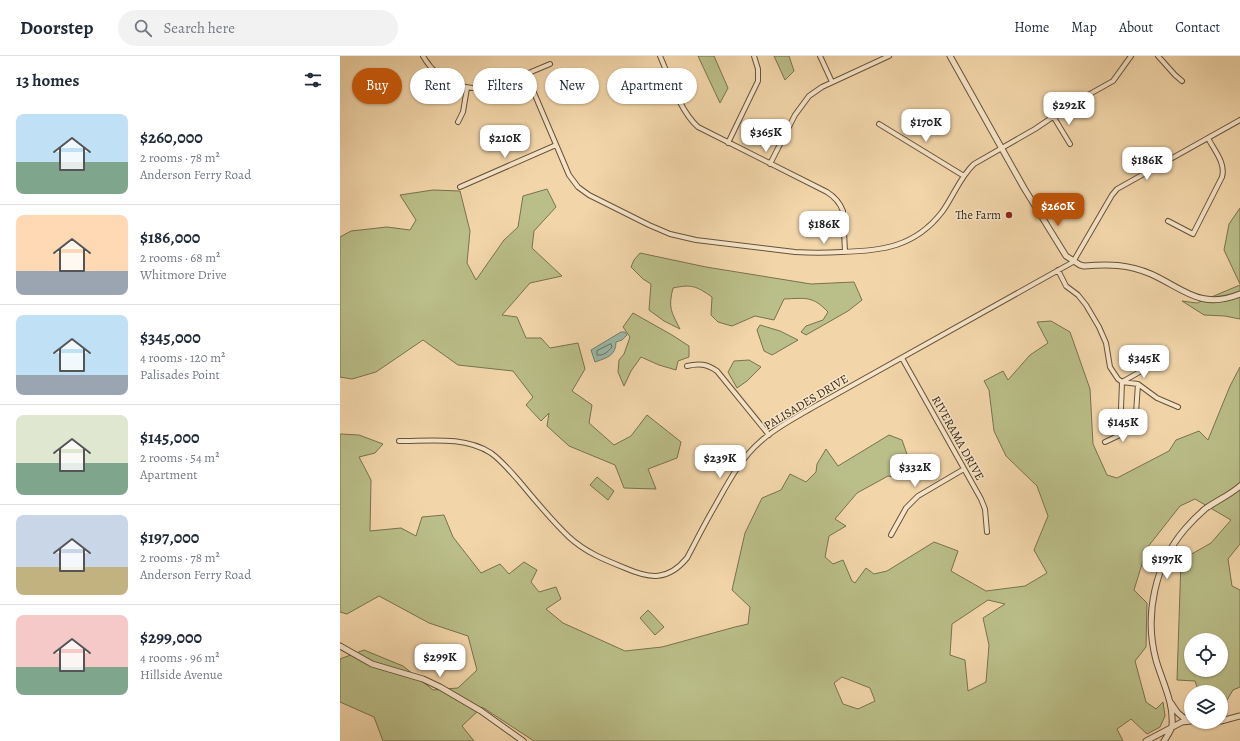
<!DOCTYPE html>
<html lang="en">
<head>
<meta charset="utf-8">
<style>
  body { margin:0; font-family:Alegreya,serif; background:#f2f2f3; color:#1f2937; height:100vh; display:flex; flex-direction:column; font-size:15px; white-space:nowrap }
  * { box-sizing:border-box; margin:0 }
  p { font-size:13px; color:#747a83 }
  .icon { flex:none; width:22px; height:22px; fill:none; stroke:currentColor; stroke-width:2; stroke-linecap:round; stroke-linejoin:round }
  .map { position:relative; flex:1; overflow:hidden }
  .details { display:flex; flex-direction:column; background:#fff; width:340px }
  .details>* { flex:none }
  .top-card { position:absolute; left:12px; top:12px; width:380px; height:36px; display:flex; gap:8px }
  .fabs { position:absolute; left:844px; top:577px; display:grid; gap:8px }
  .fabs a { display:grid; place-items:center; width:44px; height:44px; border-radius:50%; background:#fff; box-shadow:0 1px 3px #0004; font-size:20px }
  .price { position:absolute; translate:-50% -34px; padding:0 9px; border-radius:8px; background:#fff; color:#222; font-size:13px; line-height:26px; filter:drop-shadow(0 1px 2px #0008) }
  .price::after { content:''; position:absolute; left:50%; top:24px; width:12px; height:9px; margin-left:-6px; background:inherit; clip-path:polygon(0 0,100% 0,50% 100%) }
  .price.on { background:#b45309; color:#fff }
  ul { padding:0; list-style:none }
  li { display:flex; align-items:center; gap:12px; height:100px; padding:0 16px }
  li+li { border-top:1px solid #e0e1e3 }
  li span { display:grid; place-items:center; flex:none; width:112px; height:80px; border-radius:8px; color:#555 }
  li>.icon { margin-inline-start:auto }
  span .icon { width:48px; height:48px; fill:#fffc; stroke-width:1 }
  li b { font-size:17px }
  h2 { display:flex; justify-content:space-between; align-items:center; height:48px; padding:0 16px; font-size:17px }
  .chip { padding:0 14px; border-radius:18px; background:#fff; box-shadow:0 1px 3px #0004; font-size:14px; line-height:36px }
  .chip.on { background:#b45309; color:#fff }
  header { display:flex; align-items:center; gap:24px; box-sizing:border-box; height:56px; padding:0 20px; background:#fff; border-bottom:1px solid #e0e1e3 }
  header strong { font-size:19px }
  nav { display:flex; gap:22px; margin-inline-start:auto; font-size:14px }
  .search { width:280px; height:36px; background:#f2f2f3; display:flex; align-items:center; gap:10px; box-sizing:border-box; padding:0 14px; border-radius:22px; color:#747a83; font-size:15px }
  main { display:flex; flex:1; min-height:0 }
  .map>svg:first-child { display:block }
</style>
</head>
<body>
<header>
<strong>Doorstep</strong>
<div class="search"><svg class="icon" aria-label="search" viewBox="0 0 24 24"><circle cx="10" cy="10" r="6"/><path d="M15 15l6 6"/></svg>Search here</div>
<nav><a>Home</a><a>Map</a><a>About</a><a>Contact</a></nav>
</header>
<main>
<section class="details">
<h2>13 homes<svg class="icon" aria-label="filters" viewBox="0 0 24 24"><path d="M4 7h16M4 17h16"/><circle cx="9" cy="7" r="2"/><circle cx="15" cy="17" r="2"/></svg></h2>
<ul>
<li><span style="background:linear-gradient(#bfe0f5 60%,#7fa58c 0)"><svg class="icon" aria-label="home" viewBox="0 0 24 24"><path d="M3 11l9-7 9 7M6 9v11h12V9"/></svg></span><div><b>$260,000</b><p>2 rooms · 78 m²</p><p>Anderson Ferry Road</p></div></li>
<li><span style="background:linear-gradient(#ffd9b3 70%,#9aa5b1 0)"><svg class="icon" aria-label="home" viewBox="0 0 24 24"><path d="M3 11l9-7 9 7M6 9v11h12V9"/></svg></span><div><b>$186,000</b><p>2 rooms · 68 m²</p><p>Whitmore Drive</p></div></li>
<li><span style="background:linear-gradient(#bfe0f5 75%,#9aa5b1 0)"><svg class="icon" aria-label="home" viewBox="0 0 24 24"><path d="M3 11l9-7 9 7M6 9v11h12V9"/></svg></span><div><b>$345,000</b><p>4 rooms · 120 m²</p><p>Palisades Point</p></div></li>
<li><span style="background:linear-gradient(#dfe7d0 60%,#7fa58c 0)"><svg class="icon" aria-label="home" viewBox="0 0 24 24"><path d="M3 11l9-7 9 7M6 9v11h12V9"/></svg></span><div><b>$145,000</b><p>2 rooms · 54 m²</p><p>Apartment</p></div></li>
<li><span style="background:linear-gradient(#c9d6e8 65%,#c2b280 0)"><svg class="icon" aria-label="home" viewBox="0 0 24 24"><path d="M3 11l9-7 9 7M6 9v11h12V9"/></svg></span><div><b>$197,000</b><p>2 rooms · 78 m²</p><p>Anderson Ferry Road</p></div></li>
<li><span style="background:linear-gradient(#f6c9c9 65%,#7fa58c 0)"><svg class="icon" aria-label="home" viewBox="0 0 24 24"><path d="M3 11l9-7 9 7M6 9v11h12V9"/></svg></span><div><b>$299,000</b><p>4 rooms · 96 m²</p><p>Hillside Avenue</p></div></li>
</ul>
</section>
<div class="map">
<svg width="900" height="685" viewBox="0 0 900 685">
  <rect width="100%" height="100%" fill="#f2d6aa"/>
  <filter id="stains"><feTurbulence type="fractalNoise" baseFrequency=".005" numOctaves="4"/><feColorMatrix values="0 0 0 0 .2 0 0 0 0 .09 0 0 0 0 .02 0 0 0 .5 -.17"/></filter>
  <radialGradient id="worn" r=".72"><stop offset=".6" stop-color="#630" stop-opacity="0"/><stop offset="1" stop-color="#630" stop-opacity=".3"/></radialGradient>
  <path fill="#babe88" stroke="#79724e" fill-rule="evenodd" d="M 358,0 L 374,0 L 388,32 L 380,47 Z
    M 434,0 L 449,0 L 454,15 L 445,24 Z
    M 207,133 L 216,151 L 194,175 L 192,192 L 222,220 L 190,227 L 162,259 L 177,261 L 186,282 L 201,282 L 210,292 L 238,287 L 245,313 L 232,335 L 252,349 L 249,367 L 274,389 L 291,380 L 307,359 L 341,386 L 337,402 L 308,413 L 316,433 L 284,432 L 275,409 L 229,390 L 207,370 L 209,357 L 201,365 L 186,349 L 193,341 L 173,315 L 118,309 L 83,284 L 36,316 L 12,323 L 0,321 L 0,181 L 11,175 L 47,171 L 70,174 L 76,164 L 60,139 L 93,134 L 120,135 L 130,175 L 127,207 L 136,224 L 164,184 L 178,171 L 183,140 Z
    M 900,152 L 900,228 L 884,194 L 889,168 Z
    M 300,197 L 366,211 L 471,228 L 514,226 L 522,244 L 508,255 L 466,279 L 461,276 L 466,270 L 483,264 L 488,256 C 473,240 466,242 444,243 L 434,264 L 415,260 L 392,270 L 378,266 L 371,259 L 372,241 C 356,230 352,228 333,232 C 328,252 331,255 340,273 L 324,265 L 309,254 L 311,228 L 303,223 L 291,211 L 294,204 Z
    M 900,229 L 900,263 L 885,260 L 864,259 L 842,245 L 857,247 Z
    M 293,257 L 332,279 L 349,290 L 349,301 L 338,305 L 336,314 L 319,309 L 301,301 L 291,315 L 284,330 L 278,316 L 279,304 L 284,298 L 290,281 L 283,271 Z
    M 711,265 L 730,276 L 750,333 L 753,388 L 767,419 L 777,422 L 829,395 L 836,384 L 859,375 L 868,384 L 890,330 L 900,311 L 900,488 L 888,503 L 892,530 L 900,534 L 900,631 L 893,634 L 881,654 L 881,636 L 859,636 L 855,625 L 837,624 L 841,504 L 871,487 L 891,464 L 855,443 L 840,450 L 807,492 L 794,534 L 807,547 L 806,591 L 795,605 L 806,646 L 816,653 L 823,646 L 825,660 L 820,671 L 807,678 L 791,663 L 777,673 L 783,685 L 194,685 L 142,651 L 122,670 L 134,685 L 43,685 L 34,661 L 0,646 L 0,603 L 24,594 L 63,610 L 93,634 L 118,632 L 137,614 L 128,580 L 89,567 L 39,540 L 7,558 L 0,556 L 0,378 L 19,379 L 43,388 L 35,397 L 19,401 L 31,424 L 30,475 L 61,472 L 76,480 L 82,461 L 104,459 L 113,481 L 141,517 L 160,508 L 169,518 L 184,506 L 197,514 L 191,526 L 199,536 L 216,531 L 221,543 L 206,553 L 223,567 L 285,595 L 322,591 L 395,571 L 408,568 L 410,551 L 392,534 L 405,477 L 422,442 L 441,434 L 450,418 L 466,426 L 476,416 L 477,408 L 486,393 L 498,410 L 549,379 L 562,384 L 576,424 L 548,420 L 517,437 L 495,463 L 506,470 L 489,480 L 485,501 L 493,508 L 503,504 L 512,525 L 515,527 L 526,512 L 534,518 L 547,515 L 594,486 L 618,495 L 611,515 L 646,535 L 685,530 L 707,517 L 694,494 L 708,460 L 697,430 L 666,400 L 654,375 L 649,334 L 644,325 L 663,315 L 668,324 L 690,299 L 708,287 L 697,266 ZM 648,544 L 665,548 L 643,562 L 649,589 L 646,626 L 628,635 L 625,604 L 610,599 L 612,568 ZM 851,584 L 881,584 L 881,614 L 851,614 ZM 502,621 L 530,632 L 535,645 L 518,653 L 503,648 L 494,627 Z
    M 420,269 L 440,275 L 458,284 L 432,299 L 424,295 L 417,274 Z
    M 409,304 L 421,311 L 407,325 L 397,332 L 388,316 L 394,305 Z
    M 257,421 L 274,435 L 268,444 L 250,429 Z
    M 308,554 L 324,571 L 315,579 L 300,562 Z"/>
  <path fill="#9bb9a8" stroke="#737f6d" d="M 281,276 L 285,276 L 287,279 L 282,284 L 276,286 C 276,300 266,302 255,306 L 251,294 Z"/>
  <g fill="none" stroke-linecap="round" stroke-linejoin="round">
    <path stroke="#6a705e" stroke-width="1" d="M 271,288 L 272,291 C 268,296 263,300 257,299 L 257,295 Z"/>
    <g stroke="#66533a" stroke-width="6">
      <path id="minor" d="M 83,0 C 99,28 130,38 160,29 L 210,8
        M 320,0 C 330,23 340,55 358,71 L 487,136 C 495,141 500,147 503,155 L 505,196
        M 480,0 L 492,26
        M 818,0 L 835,19 L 842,25
        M 186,18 L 229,119 L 238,131 L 249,139 L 309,169 L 330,178 L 356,184 L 455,196 C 471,197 486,197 501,196 C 542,195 575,191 602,156 C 613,141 620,121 634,108 L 695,73 L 732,48 L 773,25 L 791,0
        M 713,60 L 730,88
        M 118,66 L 123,56 L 127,32
        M 539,68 L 624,120
        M 388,87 L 418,25 L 418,13 L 414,0
        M 430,108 L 455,59 L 469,40 L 482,31 L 549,0
        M 120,131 L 216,89
        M 828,165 L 853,178 L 882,121 C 886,107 874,94 868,82
        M 718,214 L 726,230 L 738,239 L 746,249 L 759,271 L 766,287 L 770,311 L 778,323 L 782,326 L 798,328 L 817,342 L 838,351
        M 562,302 L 641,443 L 645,453 L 647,476
        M 347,310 C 359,307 367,308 377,315 L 429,379
        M 798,328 L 795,372 L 780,379 L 782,326 L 817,306
        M 59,385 C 90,385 124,380 151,397 C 162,405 170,415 179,425 C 195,444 211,464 229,481 C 245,496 265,504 285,512 C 310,523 328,525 347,502 C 356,485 365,467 375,450 C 388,427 400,403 421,385 C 435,372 453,363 470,353 L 733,206 L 772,139 L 777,133 L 900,64
        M 765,386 L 780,379
        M 551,479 L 566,452 L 578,440 L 624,413"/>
    </g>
    <g stroke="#66533a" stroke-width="7">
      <path id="tertiary" d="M 610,0 L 684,132 L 726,200 L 740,209 L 744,210 C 769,208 787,208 811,218 C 844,233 860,254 900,238
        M 0,590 L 32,608 L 83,623 L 100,631 L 141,655 L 183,685
        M 831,647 C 836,655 839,660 848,664
        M 881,665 L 900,660
        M 860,666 L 877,666
        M 806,685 L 842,666 L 851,665
        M 824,685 C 827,680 832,674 832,669 C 834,647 822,625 816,604 C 804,559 815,508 845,473 C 851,466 858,459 865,453 C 876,445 890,439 900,430"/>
    </g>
    <use href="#minor" stroke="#f7e4c8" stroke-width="4"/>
    <use href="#tertiary" stroke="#f7e4c8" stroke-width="5"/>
  </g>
  <circle fill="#8f2418" stroke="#f7e4c8" stroke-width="1.5" cx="669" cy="159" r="4"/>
  <g text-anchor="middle" stroke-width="3" stroke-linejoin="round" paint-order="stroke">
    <g font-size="12" fill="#382714" stroke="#f7e4c8" text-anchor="end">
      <text x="661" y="163">The Farm</text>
    </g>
    <g font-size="12" fill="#382714" stroke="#f7e4c8">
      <text transform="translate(466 346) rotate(-31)" y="4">PALISADES DRIVE</text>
      <text transform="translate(618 382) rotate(61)" y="4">RIVERAMA DRIVE</text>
    </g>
  </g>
  <rect width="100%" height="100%" filter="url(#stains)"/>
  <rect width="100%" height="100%" fill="url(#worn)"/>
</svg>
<div class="fabs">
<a><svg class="icon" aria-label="locate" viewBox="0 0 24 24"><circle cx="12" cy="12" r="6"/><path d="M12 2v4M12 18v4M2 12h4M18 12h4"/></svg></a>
<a><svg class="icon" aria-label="layers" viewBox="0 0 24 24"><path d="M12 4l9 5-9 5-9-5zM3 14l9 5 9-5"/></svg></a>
</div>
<b class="price" style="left:729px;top:70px">$292K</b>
<b class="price" style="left:586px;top:87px">$170K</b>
<b class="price" style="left:426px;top:97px">$365K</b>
<b class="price" style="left:165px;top:103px">$210K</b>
<b class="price" style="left:807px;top:125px">$186K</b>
<b class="price on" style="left:718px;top:171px">$260K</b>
<b class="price" style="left:484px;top:189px">$186K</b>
<b class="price" style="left:804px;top:323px">$345K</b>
<b class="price" style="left:783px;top:387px">$145K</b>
<b class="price" style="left:380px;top:423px">$239K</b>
<b class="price" style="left:575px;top:432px">$332K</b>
<b class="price" style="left:827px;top:524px">$197K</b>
<b class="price" style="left:100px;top:622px">$299K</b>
<div class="top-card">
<a class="chip on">Buy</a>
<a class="chip">Rent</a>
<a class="chip">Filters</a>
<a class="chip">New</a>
<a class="chip">Apartment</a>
</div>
</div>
</main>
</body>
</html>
